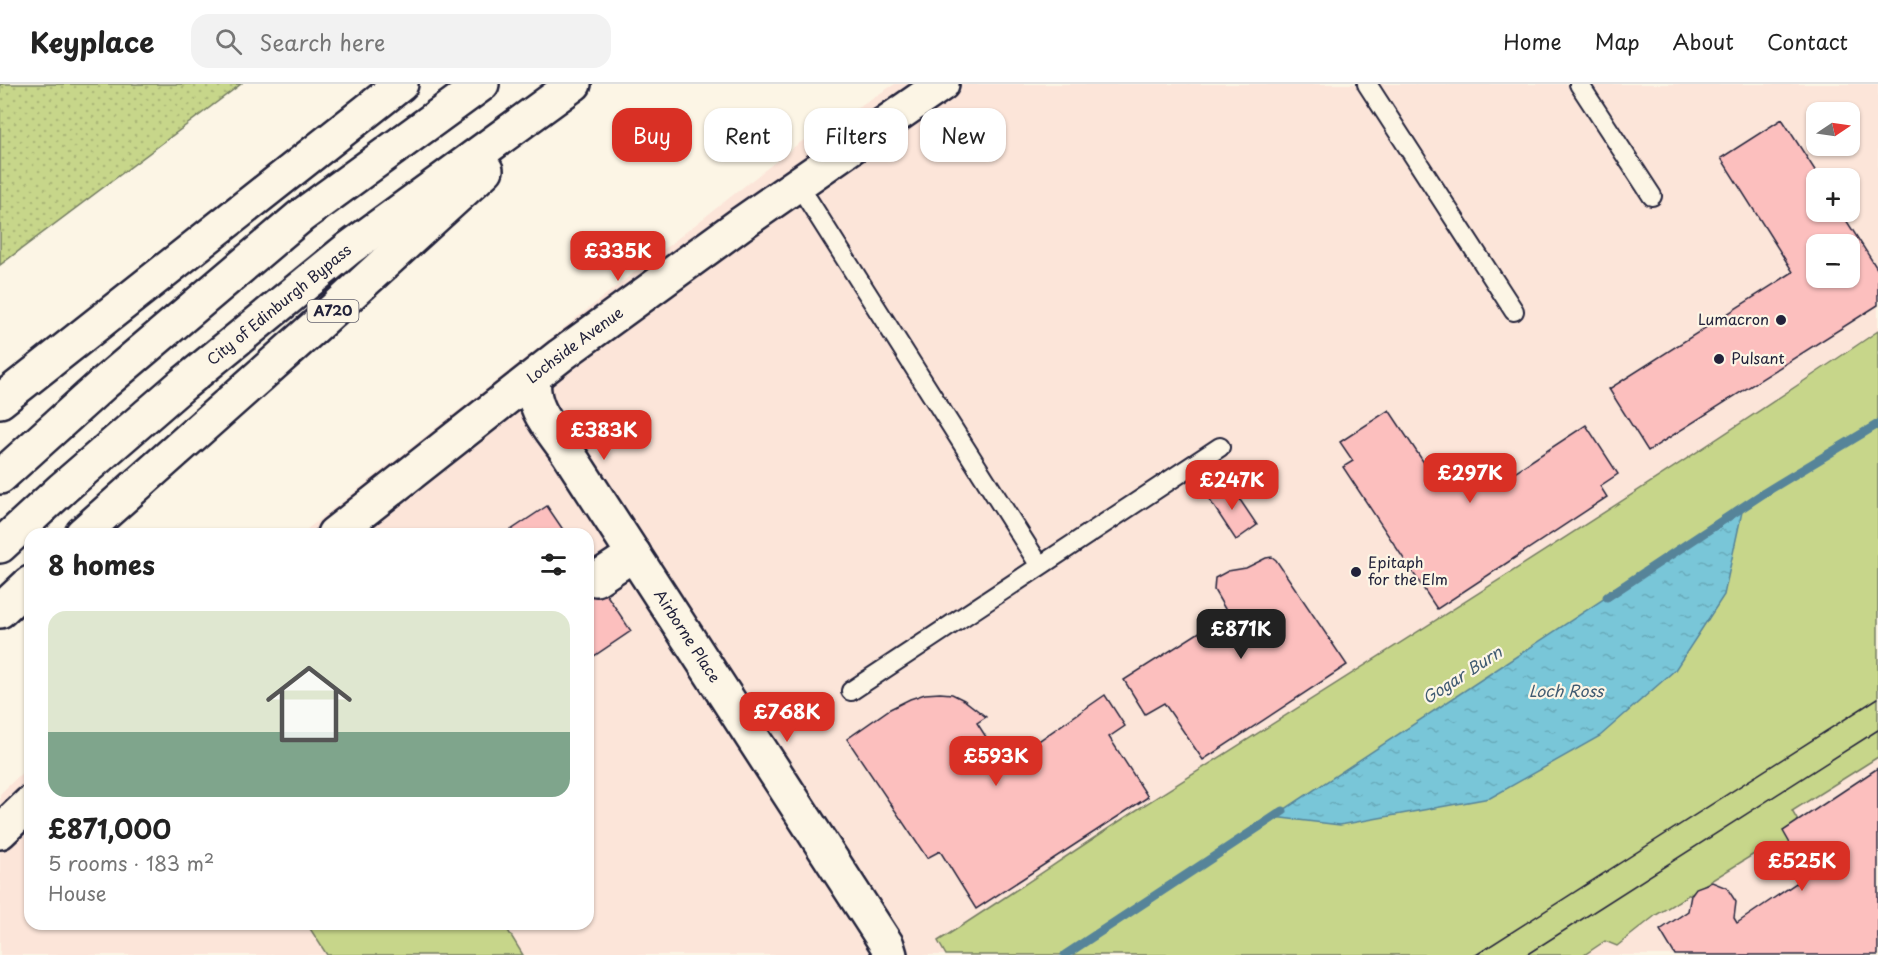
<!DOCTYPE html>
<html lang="en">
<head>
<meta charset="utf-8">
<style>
  body { margin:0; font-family:"Playpen Sans",sans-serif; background:#f2f2f2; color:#222; height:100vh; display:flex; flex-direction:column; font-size:22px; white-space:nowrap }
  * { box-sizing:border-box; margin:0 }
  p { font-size:20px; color:#767676 }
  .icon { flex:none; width:33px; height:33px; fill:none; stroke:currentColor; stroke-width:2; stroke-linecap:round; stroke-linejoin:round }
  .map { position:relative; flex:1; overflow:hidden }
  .panel { position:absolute; left:24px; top:444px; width:570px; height:402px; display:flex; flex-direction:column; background:#fff; border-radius:18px; box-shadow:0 2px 4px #0004 }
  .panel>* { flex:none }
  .hud { position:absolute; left:612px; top:24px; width:570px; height:54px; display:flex; gap:12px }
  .needle { width:39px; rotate:77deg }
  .buttons { position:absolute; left:1806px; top:18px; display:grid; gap:12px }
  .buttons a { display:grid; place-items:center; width:54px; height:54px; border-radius:12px; background:#fff; box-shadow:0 2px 4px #0004; font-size:30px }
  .price { position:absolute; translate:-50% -51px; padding:0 14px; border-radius:12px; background:#d93025; color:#fff; font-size:20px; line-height:39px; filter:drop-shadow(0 2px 3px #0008) }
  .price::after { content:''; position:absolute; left:50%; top:36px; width:18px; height:14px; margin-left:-9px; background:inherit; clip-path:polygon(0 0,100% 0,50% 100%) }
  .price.active { background:#222; color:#fff }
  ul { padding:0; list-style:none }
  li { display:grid; align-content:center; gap:12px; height:318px; padding:0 24px }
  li+li { border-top:2px solid #e0e0e0 }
  li span { display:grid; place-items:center; height:186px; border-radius:18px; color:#555 }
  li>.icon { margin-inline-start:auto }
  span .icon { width:108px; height:108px; fill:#fffc; stroke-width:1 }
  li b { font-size:26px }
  h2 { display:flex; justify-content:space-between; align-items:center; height:72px; padding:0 24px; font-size:26px }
  .pill { padding:0 21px; border-radius:18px; background:#fff; box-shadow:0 2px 4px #0004; font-size:21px; line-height:54px }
  .pill.active { background:#d93025; color:#fff }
  header { display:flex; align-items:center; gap:36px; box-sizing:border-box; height:84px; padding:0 30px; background:#fff; border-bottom:2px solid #e0e0e0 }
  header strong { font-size:28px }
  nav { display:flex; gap:33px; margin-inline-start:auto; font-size:21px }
  .search { width:420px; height:54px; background:#f2f2f2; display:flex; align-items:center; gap:15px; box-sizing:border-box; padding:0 21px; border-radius:18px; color:#767676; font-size:22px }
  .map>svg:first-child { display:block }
</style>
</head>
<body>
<header>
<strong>Keyplace</strong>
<div class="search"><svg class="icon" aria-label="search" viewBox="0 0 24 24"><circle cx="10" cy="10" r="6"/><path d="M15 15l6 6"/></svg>Search here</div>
<nav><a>Home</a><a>Map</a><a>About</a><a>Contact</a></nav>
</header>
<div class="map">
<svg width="1878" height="871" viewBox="0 0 1878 871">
  <defs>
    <pattern id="grass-dots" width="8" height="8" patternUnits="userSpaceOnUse" patternTransform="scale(1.5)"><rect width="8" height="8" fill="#c7d68a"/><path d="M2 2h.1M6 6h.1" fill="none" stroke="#abb778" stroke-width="1.8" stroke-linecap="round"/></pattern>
    <pattern id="water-ripples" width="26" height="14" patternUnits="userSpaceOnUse" patternTransform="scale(1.5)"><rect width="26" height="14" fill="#79c6d8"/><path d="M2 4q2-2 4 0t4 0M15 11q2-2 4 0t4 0" fill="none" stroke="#68aaba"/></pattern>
  </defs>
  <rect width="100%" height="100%" fill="#fcf5e5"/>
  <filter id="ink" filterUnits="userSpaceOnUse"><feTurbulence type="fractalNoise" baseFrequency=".0167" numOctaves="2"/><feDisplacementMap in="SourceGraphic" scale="12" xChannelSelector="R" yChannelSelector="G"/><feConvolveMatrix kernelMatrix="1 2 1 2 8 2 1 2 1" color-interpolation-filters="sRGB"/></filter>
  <g filter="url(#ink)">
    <path fill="#fce5d9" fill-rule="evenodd" d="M 895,0 L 1878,0 L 1878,871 L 0,871 L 0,710 L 30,681 L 30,840 L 588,840 L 588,450 L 301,450 L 798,60 ZM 1816,28 L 1850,28 L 1850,62 L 1816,62 ZM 1816,94 L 1850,94 L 1850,128 L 1816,128 ZM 1816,160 L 1850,160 L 1850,194 L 1816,194 Z"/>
    <path fill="url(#grass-dots)" stroke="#747c62" stroke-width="1.5" d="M 0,0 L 241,0 L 0,181 Z"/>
    <path fill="#c7d68a" stroke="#747c62" stroke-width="1.5" d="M 1878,247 L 1878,673 L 1792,727 L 1812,761 L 1771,788 L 1754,770 L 1656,831 L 1617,862 L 1605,857 L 1584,871 L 946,871 L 938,857 C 1004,815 1069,770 1135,727 C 1384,569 1634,413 1878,247 Z
      M 307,840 L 504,840 L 523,871 L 327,871 Z"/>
    <path fill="url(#water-ripples)" stroke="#568499" stroke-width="1.5" d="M 1743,423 L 1724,511 L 1675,586 L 1600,652 L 1490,714 L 1340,741 L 1273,733 Z"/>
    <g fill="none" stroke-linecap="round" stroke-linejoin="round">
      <path stroke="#568499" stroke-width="9" d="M 1607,513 L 1764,409 L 1878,340
        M 1065,871 L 1283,727"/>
    </g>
    <path fill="#fcbfbe" stroke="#22223b" stroke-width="1.5" fill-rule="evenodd" d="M 1782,35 L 1820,94 L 1816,94 L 1816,128 L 1841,128 L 1878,186 L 1878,221 L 1648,367 L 1609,305 L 1793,188 L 1721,74 ZM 1816,160 L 1850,160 L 1850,194 L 1816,194 Z
      M 1389,326 L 1442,406 L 1482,380 L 1495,401 L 1586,341 L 1618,390 L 1600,402 L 1607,413 L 1437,525 L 1343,383 L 1353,377 L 1340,358 Z
      M 1228,398 L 1257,441 L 1236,456 L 1207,412 Z
      M 547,422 L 566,450 L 505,450 Z
      M 1272,473 L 1276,476 L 1347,581 L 1203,676 L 1164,619 L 1145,630 L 1124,596 L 1228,530 L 1214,506 L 1215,494 L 1228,487 L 1246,484 L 1266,474 Z
      M 588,483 L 631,547 L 588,576 Z
      M 940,609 L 952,610 L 964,616 L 986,633 L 977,639 L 1004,681 L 1105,611 L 1125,642 L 1109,653 L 1148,713 L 976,825 L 940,767 L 927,774 L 847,655 L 890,625 L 910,615 L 925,610 Z
      M 1878,684 L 1878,871 L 1675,871 L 1660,846 L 1688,827 L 1691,811 L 1696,804 L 1712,798 L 1727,804 L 1736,818 L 1734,834 L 1737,839 L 1808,791 L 1783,747 Z"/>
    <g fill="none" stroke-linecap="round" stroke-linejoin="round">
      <g stroke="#22223b" stroke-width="22">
        <path id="lane" d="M 1367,0 L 1514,227
          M 1579,0 L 1652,112
          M 798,100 L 1040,482 L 851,607
          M 1040,482 L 1220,363"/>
      </g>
      <g stroke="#22223b" stroke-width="38">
        <g id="street">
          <path id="s1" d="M 534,293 C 530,325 551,344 568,369 L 887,861 L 890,871"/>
          <path id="s2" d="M 334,450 L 561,271 L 742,139 L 942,0"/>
          <path d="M 596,495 L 634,470"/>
          <path d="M 0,748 L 30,719"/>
        </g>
      </g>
      <g stroke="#22223b" stroke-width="38">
        <g id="primary">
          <path d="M 0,317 L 401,0"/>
          <path d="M 0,393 L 103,300 L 301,132 L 482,0"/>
          <path d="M 82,450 L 319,239 L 486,86"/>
          <path id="s3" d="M 0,462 L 63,404 L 183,300 L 348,165 L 574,0"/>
          <path d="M 0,527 L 30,499"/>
        </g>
      </g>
      <use href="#lane" stroke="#fcf5e5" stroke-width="18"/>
      <use href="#street" stroke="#fcf5e5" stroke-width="33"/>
      <use href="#primary" stroke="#fcf5e5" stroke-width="33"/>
      <path stroke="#22223b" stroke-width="1.5" d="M 1476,871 L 1878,614
        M 1526,871 L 1878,646"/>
    </g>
  </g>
  <g fill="#22223b" stroke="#fcf5e5" stroke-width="2">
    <circle cx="1781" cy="236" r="6"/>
    <circle cx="1719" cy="275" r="6"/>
    <circle cx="1356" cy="488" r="6"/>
  </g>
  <g text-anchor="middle" stroke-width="4.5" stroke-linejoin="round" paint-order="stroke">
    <rect fill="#fcf5e5" stroke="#63616e" stroke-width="1.5" x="307.5" y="216" width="51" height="22" rx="4.5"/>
    <g font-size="14" font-weight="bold" fill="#22223b">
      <text x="333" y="232">A720</text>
    </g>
    <g font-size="15" fill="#22223b" stroke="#fcf5e5">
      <text dy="5" stroke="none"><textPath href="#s3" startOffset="369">City of Edinburgh Bypass</textPath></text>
      <text dy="5" stroke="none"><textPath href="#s2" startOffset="306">Lochside Avenue</textPath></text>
      <text dy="5" stroke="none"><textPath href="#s1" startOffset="304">Airborne Place</textPath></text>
    </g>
    <g font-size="15" fill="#22223b" stroke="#fcf5e5" text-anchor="start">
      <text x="1769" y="241" text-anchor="end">Lumacron</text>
      <text x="1731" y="280">Pulsant</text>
      <text x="1368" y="484">Epitaph<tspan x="1368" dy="17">for the Elm</tspan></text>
    </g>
    <g font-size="16" font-style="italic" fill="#405b72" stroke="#fcf5e5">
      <text transform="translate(1462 591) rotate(-33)" y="6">Gogar Burn</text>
      <text x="1566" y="613">Loch Ross</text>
    </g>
  </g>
</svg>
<div class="buttons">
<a><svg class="needle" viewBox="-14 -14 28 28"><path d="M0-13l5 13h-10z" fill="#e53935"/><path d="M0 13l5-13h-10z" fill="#767676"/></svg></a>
<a>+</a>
<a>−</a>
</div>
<b class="price" style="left:618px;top:198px">£335K</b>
<b class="price" style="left:604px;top:377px">£383K</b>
<b class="price" style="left:1470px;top:420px">£297K</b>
<b class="price" style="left:1232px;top:427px">£247K</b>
<b class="price active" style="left:1241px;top:576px">£871K</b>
<b class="price" style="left:787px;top:659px">£768K</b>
<b class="price" style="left:996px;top:703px">£593K</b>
<b class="price" style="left:1802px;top:808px">£525K</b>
<div class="hud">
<a class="pill active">Buy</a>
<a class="pill">Rent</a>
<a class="pill">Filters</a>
<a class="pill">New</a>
</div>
<section class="panel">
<h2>8 homes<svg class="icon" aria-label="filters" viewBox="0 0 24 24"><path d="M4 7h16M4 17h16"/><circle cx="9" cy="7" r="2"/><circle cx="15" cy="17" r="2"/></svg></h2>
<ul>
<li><span style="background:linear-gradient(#dfe7d0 65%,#7fa58c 0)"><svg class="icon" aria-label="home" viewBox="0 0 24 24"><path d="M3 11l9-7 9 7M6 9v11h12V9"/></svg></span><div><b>£871,000</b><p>5 rooms · 183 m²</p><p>House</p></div></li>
</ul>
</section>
</div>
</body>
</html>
